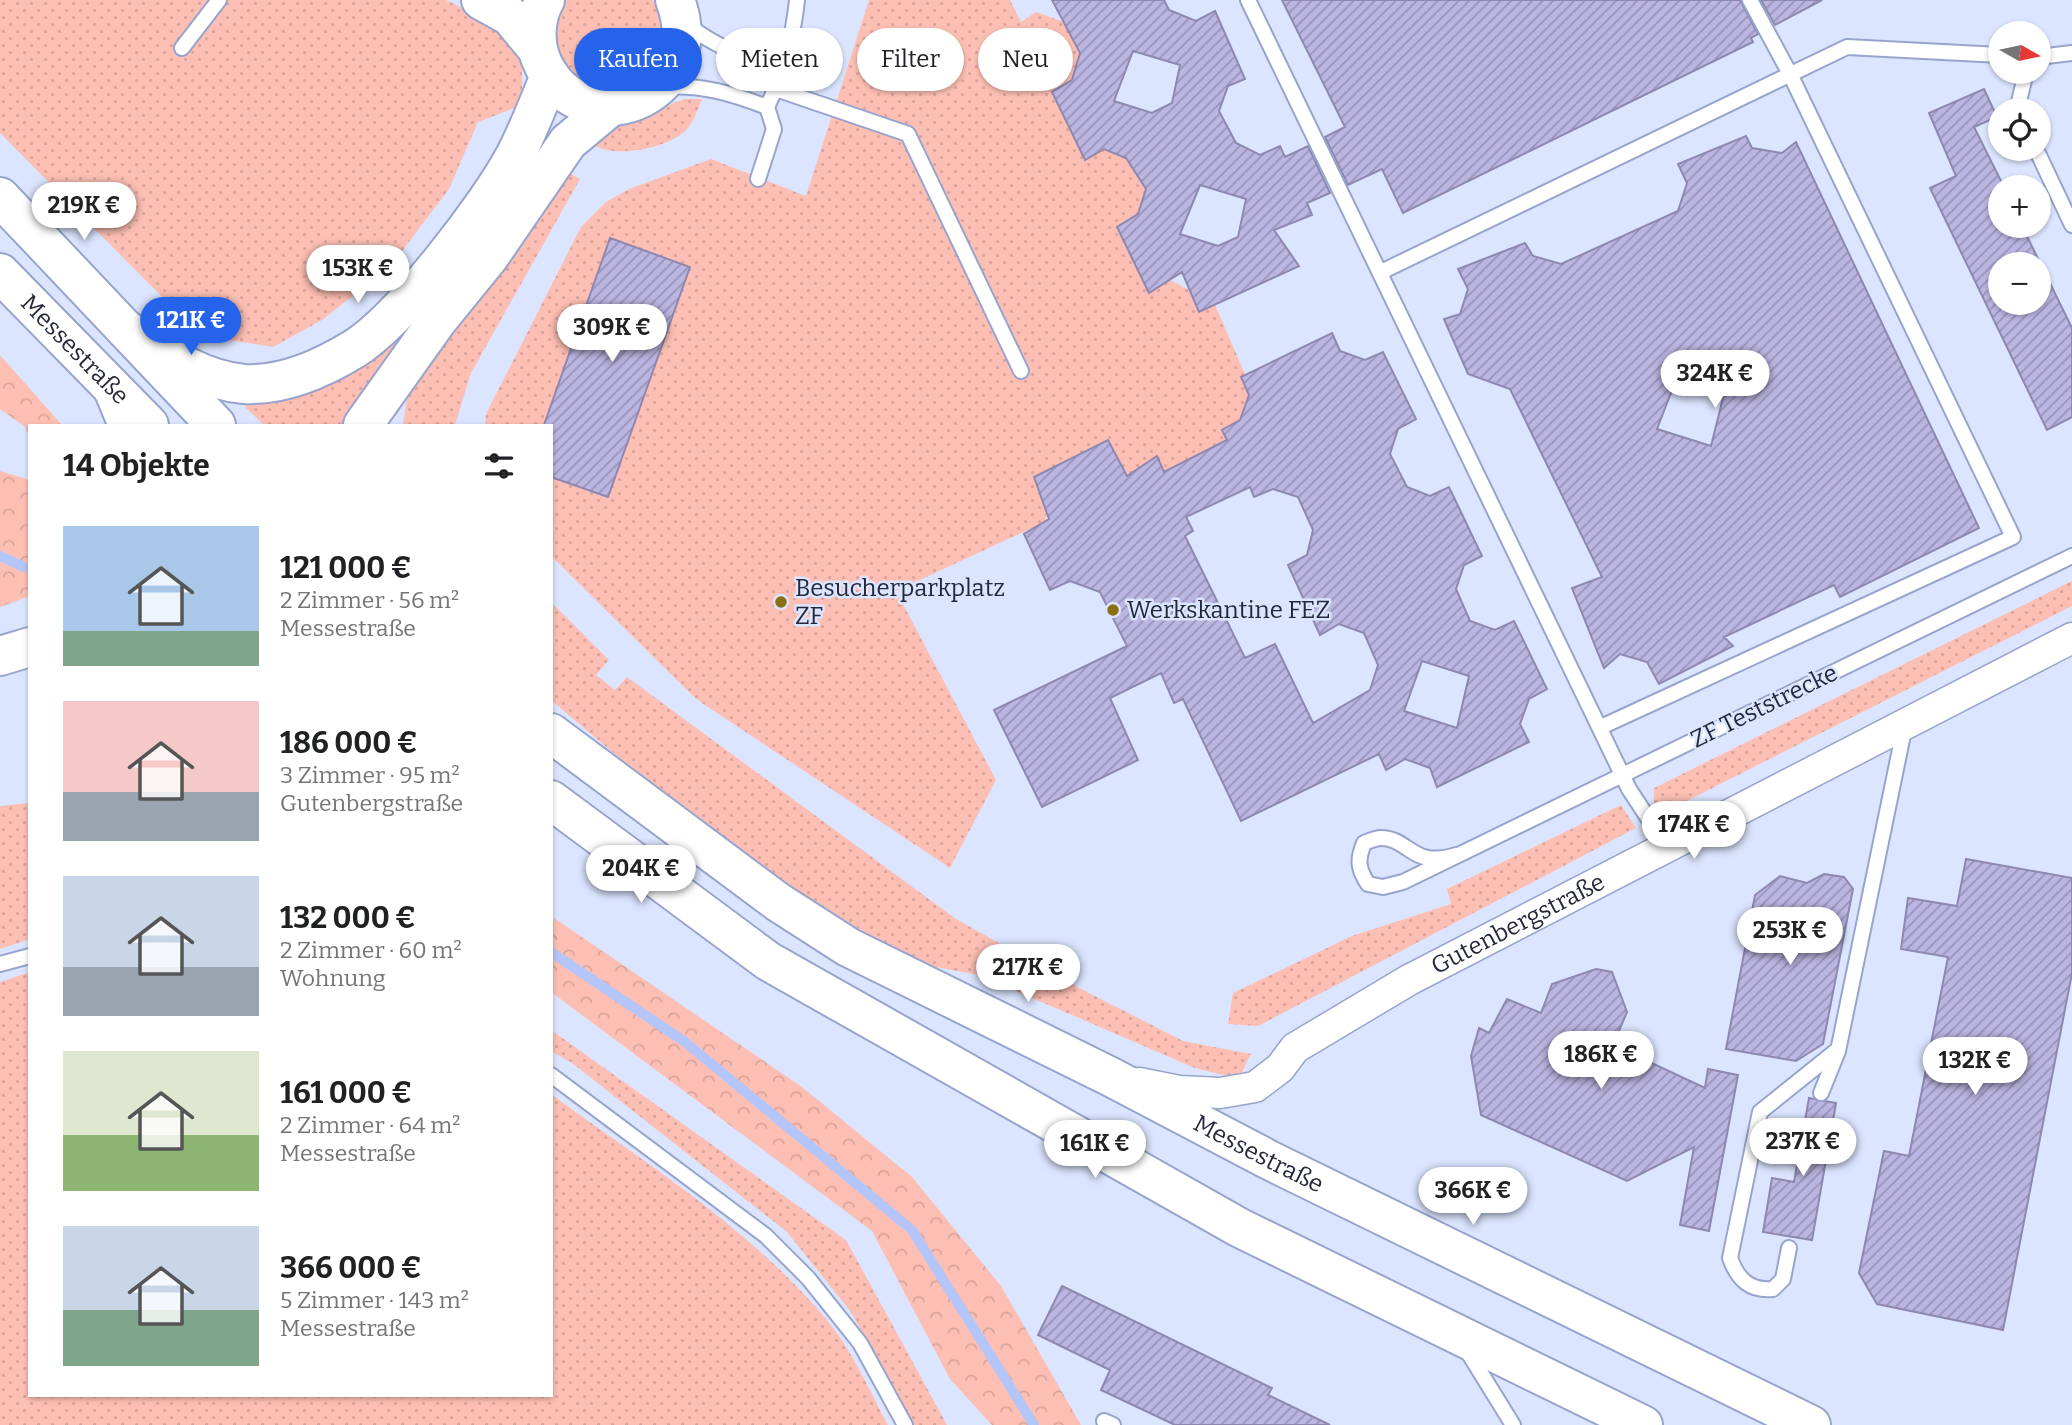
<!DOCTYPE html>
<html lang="de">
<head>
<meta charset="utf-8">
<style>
  body { margin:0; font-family:Bitter,serif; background:#f6f6f6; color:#202124; height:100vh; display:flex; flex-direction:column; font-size:26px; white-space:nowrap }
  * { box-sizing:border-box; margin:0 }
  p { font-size:23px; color:#757577 }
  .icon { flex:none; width:38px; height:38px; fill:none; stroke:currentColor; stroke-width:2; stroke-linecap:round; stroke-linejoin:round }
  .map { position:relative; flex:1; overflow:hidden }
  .sheet { position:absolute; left:28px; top:424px; width:525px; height:973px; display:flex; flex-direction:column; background:#fff; border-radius:0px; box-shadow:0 2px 5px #0004 }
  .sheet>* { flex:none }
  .top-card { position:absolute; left:574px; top:28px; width:665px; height:63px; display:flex; gap:14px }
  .needle { width:46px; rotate:99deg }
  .controls { position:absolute; left:1988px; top:21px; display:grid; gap:14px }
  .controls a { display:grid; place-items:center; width:63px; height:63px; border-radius:50%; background:#fff; box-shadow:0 2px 5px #0004; font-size:35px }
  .price { position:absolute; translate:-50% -60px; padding:0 16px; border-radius:24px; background:#fff; color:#222; font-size:23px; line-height:46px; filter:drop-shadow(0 2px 4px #0008) }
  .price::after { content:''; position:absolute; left:50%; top:42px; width:21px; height:16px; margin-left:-10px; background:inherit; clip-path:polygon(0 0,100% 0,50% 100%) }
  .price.on { background:#2563eb; color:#fff }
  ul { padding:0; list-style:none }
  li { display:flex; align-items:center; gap:21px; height:175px; padding:0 35px }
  li span { display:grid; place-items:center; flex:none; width:196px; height:140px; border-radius:0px; color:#555 }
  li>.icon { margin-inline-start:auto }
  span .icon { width:84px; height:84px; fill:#fffc; stroke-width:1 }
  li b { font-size:30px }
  h2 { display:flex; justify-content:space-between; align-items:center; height:84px; padding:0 35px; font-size:30px }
  .pill { padding:0 24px; border-radius:32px; background:#fff; box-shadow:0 2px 5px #0004; font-size:24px; line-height:63px }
  .pill.on { background:#2563eb; color:#fff }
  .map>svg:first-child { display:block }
</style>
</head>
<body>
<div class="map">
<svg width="2072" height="1425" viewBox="0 0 2072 1425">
  <defs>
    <pattern id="grass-dots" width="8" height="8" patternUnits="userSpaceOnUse" patternTransform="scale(1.75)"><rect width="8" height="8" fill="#fdbfb3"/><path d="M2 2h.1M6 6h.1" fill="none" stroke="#d9a49b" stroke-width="1.8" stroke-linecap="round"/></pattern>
    <pattern id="forest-crowns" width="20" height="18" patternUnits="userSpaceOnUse" patternTransform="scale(1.75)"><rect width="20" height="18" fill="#fdbfb3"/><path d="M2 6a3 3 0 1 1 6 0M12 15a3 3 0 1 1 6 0" fill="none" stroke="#d9a49b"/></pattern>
    <pattern id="building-hatch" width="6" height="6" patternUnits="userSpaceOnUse" patternTransform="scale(1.75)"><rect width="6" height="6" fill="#bbb5e1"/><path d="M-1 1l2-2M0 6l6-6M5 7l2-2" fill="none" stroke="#9893b7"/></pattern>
  </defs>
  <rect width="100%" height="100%" fill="#dce5ff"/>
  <path fill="url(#grass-dots)" d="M 0,0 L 446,0 L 510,31 L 522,59 L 522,105 L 478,122 L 449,189 L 390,267 L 322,320 L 273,347 L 228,340 L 161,296 L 0,133 Z
    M 567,0 L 653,0 C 676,39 656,90 606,89 C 559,89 544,33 567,0 Z
    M 869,0 L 1010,0 L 1021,22 L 1036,12 L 1064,22 L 1080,53 L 1072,80 L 1052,92 L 1085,160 L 1104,149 L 1126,158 L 1146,189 L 1138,214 L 1117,227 L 1149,293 L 1170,280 L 1189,290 L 1199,312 L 1215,305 L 1245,374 L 1241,377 L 1249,395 L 1240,420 L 1222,431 L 1233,452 L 1169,484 L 1157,456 L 1139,477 L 1109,466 L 1111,445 L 1108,440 L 1034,477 L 1052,493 L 1045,522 L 896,591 L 996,780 L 950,868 L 696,699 L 551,556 L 551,425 L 485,425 L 486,414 L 581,227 L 606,202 L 629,189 L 711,159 L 806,196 Z
    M 685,99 L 702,99 C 698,109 694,121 687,129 C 670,148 615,159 594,145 L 595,131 Z
    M 540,139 L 554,149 L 347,425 L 264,425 L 245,407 L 252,398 L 305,390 Z
    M 564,170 L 580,179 L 471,373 L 455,425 L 403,425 L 406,403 L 435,344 Z
    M 2072,581 L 2072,606 L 1663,813 L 1654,802 L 1654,788 Z
    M 551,602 L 609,660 L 596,675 L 615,690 L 627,677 L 956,919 L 1081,989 L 1183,1041 L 1251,1054 L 1241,1074 L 1223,1075 L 1195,1068 L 979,975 L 919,964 L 872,937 L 779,880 L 643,778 L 551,700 Z
    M 30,803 L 30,939 L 0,949 L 0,806 Z
    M 1621,805 L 1636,828 L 1258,1026 L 1228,1024 L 1233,993 L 1352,936 L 1451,904 L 1447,889 Z
    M 30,972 L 30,1395 L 551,1395 L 551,1094 C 646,1164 750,1228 826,1319 C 852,1350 869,1390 888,1425 L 0,1425 L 0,982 Z
    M 551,1030 L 846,1240 L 947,1425 L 913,1425 L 851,1312 L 787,1232 L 572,1063 L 551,1051 Z"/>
  <path fill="url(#forest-crowns)" d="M 0,355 L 62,425 L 30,425 L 30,437 L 25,427 L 0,409 Z
    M 0,471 L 30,480 L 30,596 L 0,607 Z
    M 551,916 L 802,1087 L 912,1177 L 1001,1286 L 1081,1425 L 992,1425 L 950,1379 L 872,1231 L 551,992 Z"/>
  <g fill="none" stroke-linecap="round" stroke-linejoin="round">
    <path stroke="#b4c5fa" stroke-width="10" d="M 0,556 L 24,567
      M 551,952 L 685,1042 L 912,1230 L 1034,1425"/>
  </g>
  <path fill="url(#building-hatch)" stroke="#8e88b1" stroke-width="2" fill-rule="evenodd" d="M 1052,0 L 1164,0 L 1169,10 L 1196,21 L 1215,11 L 1245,79 L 1228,86 L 1219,111 L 1236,143 L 1260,155 L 1280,146 L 1285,157 L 1308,146 L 1330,193 L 1307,203 L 1312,215 L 1274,230 L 1299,266 L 1199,312 L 1182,272 L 1149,293 L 1117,227 L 1138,214 L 1146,189 L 1126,158 L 1104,149 L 1085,160 L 1052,92 L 1072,80 L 1080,53 ZM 1133,51 L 1180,65 L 1172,103 L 1152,113 L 1114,101 ZM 1200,185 L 1246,199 L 1238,237 L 1218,246 L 1180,234 Z
    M 1282,0 L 1740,0 L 1758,34 L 1751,38 L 1753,42 L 1403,213 L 1382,169 L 1348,185 L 1325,137 L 1345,127 Z
    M 1761,0 L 1822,0 L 1775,25 Z
    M 1984,89 L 1997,117 L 1974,127 L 2004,187 L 2000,187 L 2000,226 L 2022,226 L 2072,328 L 2072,417 L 2047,430 L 1930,188 L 1956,176 L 1929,113 ZM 2000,264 L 2039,264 L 2039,303 L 2000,303 Z
    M 1746,136 L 1752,148 L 1782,153 L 1796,142 L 1979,528 L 1840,597 L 1834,585 L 1724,637 L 1733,646 L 1659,684 L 1647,662 L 1620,654 L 1604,668 L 1572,588 L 1602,577 L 1510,389 L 1468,374 L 1444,319 L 1460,314 L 1468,289 L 1458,269 L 1525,243 L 1533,256 L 1561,264 L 1678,211 L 1687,183 L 1678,164 ZM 1676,380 L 1724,394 L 1711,446 L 1657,429 Z
    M 610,238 L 690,267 L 608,497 L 551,477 L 551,425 L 544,425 Z
    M 1332,333 L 1340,351 L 1365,360 L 1383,352 L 1416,419 L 1398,429 L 1390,454 L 1407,487 L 1430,496 L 1449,487 L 1482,556 L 1464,565 L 1456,589 L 1470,621 L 1495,630 L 1514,621 L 1547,689 L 1529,699 L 1520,724 L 1529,742 L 1437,787 L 1430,768 L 1405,759 L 1386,770 L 1379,754 L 1241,821 L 1183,699 L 1174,703 L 1161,673 L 1110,698 L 1138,760 L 1042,807 L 994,710 L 1127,646 L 1100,592 L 1070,581 L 1050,590 L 1024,534 L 1049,519 L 1034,477 L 1108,440 L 1127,476 L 1157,456 L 1164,472 L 1227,440 L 1222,430 L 1240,420 L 1249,395 L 1241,377 ZM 1250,487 L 1254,497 L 1273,489 L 1298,497 L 1313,530 L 1307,555 L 1288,565 L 1320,635 L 1339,624 L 1364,633 L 1378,665 L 1370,690 L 1313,723 L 1275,644 L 1245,658 L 1185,536 L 1193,531 L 1186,517 ZM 1422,661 L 1469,676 L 1457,728 L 1404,711 Z
    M 1966,859 L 2072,878 L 2072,973 L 2003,1330 L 1877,1304 L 1859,1273 L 1884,1151 L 1909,1156 L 1948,957 L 1901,949 L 1908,898 L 1957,906 Z
    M 1824,874 L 1844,877 L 1853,889 L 1823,1044 L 1796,1061 L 1726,1049 L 1755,895 L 1780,876 L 1807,883 Z
    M 1596,969 L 1612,972 L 1627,1012 L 1613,1045 L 1705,1088 L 1708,1069 L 1738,1075 L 1709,1231 L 1680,1225 L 1694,1147 L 1627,1181 L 1481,1115 L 1471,1056 L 1479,1028 L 1489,1033 L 1507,999 L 1541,1013 L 1552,984 Z
    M 1809,1098 L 1836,1103 L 1812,1240 L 1763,1232 L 1772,1178 L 1794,1182 Z
    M 1062,1286 L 1272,1388 L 1268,1395 L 1330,1425 L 1175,1425 L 1101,1390 L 1110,1370 L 1038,1335 Z"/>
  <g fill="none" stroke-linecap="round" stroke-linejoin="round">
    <g stroke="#97a4cd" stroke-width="18">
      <path id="lane" d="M 1248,0 L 1629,789 L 1667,847
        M 686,23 C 713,47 751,58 782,76
        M 182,48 L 219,0
        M 2039,57 L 2072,53
        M 664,87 C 702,84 733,94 767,107
        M 776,89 L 908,134 L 1021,371
        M 2017,110 L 2026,72
        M 2036,149 L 2072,225
        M 758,179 L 774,129 L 767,107 C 784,72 793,39 797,0
        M 1381,272 L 1847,47 L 2000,55
        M 1601,727 L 2013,537 L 1790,74 L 1750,0
        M 1456,855 C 1412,869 1409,838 1381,838 C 1376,838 1369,841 1364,843 C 1357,860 1358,869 1368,884 L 1383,887 L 1403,882 L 2072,556
        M 0,964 L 30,956
        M 551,1075 L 766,1236 L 808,1278 L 860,1343 L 905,1425
        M 1821,1093 L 1838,1051 L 1905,725
        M 1789,1248 L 1783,1279 L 1773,1289 C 1750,1291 1738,1280 1730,1258 L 1760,1112 L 1836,1051
        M 1466,1349 L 1513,1425
        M 1104,1421 L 1113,1425"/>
    </g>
    <g stroke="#97a4cd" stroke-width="33">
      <g id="street">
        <path id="s1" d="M 1139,1083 L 1179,1091 L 1220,1093 L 1255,1087 L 1280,1068 L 1295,1048 L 1409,980 L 2072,638"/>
      </g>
    </g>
    <g stroke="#97a4cd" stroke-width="42">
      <g id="secondary">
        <path d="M 545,0 C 536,16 534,39 540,57 C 576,151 713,99 675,0"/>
        <path d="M 0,197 L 216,425"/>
        <path id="s2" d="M 0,273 L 149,425"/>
        <path d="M 125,329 C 161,352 199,380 244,384 C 282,386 323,368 354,349 C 401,320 490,204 516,154 C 529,129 539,102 550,76"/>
        <path d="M 363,425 L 437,321 L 489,257 L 568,142 L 610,107"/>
        <path id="s3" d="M 551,733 L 778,902 L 848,947 L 1111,1077 L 1269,1160 L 1811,1425"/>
        <path d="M 551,800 L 768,961 L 1240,1228 L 1643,1425"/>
      </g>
    </g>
    <g stroke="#97a4cd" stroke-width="42">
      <path id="primary" d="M 481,0 L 510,16 L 538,50
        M 113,389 L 128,425
        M 0,656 L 30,647"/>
    </g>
    <use href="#lane" stroke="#fff" stroke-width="14"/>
    <use href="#street" stroke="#fff" stroke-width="30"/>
    <use href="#secondary" stroke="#fff" stroke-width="38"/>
    <use href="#primary" stroke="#fff" stroke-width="38"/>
  </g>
  <g fill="#8b7012" stroke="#dce5ff" stroke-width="2.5">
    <circle cx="781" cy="602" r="7"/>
    <circle cx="1113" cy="610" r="7"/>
  </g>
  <g text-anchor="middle" stroke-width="5" stroke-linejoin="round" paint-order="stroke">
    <g font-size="24" fill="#242939" stroke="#dce5ff">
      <text dy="8" stroke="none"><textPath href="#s2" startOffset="107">Messestraße</textPath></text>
      <text transform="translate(1764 706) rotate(-26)" y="8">ZF Teststrecke</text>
      <text dy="8" stroke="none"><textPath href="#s1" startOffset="429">Gutenbergstraße</textPath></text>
      <text dy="8" stroke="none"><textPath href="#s3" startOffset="826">Messestraße</textPath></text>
    </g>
    <g font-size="24" fill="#242939" stroke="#dce5ff" text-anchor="start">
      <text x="795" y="596">Besucherparkplatz<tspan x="795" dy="28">ZF</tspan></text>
      <text x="1127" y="618">Werkskantine FEZ</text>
    </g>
  </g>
</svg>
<div class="controls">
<a><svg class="needle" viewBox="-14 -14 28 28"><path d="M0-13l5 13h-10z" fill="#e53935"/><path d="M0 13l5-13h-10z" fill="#757577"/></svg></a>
<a><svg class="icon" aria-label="locate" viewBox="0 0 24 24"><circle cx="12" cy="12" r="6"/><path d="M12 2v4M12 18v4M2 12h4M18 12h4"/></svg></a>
<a>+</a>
<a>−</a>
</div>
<b class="price" style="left:84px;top:242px">219K €</b>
<b class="price" style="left:358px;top:305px">153K €</b>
<b class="price on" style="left:191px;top:357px">121K €</b>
<b class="price" style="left:612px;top:364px">309K €</b>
<b class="price" style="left:1715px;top:410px">324K €</b>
<b class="price" style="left:1694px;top:861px">174K €</b>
<b class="price" style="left:641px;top:905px">204K €</b>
<b class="price" style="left:1790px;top:967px">253K €</b>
<b class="price" style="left:1028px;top:1004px">217K €</b>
<b class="price" style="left:1601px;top:1091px">186K €</b>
<b class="price" style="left:1975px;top:1097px">132K €</b>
<b class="price" style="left:1803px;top:1178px">237K €</b>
<b class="price" style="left:1095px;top:1180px">161K €</b>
<b class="price" style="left:1473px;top:1227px">366K €</b>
<div class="top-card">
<a class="pill on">Kaufen</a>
<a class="pill">Mieten</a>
<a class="pill">Filter</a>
<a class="pill">Neu</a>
</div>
<section class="sheet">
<h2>14 Objekte<svg class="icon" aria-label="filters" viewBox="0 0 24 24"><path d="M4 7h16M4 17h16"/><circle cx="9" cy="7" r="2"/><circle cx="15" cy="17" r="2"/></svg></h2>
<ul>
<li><span style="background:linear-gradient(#a9c7e8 75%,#7fa58c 0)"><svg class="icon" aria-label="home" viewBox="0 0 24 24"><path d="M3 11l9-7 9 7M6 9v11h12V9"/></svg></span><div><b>121 000 €</b><p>2 Zimmer · 56 m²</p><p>Messestraße</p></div></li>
<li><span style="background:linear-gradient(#f6c9c9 65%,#9aa5b1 0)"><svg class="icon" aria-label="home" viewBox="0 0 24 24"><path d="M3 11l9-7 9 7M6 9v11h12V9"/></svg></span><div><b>186 000 €</b><p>3 Zimmer · 95 m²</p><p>Gutenbergstraße</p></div></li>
<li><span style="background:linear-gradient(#c9d6e8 65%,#9aa5b1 0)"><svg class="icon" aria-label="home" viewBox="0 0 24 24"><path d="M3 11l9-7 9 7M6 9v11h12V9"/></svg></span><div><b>132 000 €</b><p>2 Zimmer · 60 m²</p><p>Wohnung</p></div></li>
<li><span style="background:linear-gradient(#dfe7d0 60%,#8fb573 0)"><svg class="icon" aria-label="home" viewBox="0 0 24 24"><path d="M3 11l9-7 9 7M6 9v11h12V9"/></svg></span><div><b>161 000 €</b><p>2 Zimmer · 64 m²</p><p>Messestraße</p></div></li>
<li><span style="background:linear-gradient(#c9d6e8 60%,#7fa58c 0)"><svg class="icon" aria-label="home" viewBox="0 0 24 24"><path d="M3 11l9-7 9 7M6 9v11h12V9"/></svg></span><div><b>366 000 €</b><p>5 Zimmer · 143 m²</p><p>Messestraße</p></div></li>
</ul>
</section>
</div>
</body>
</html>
